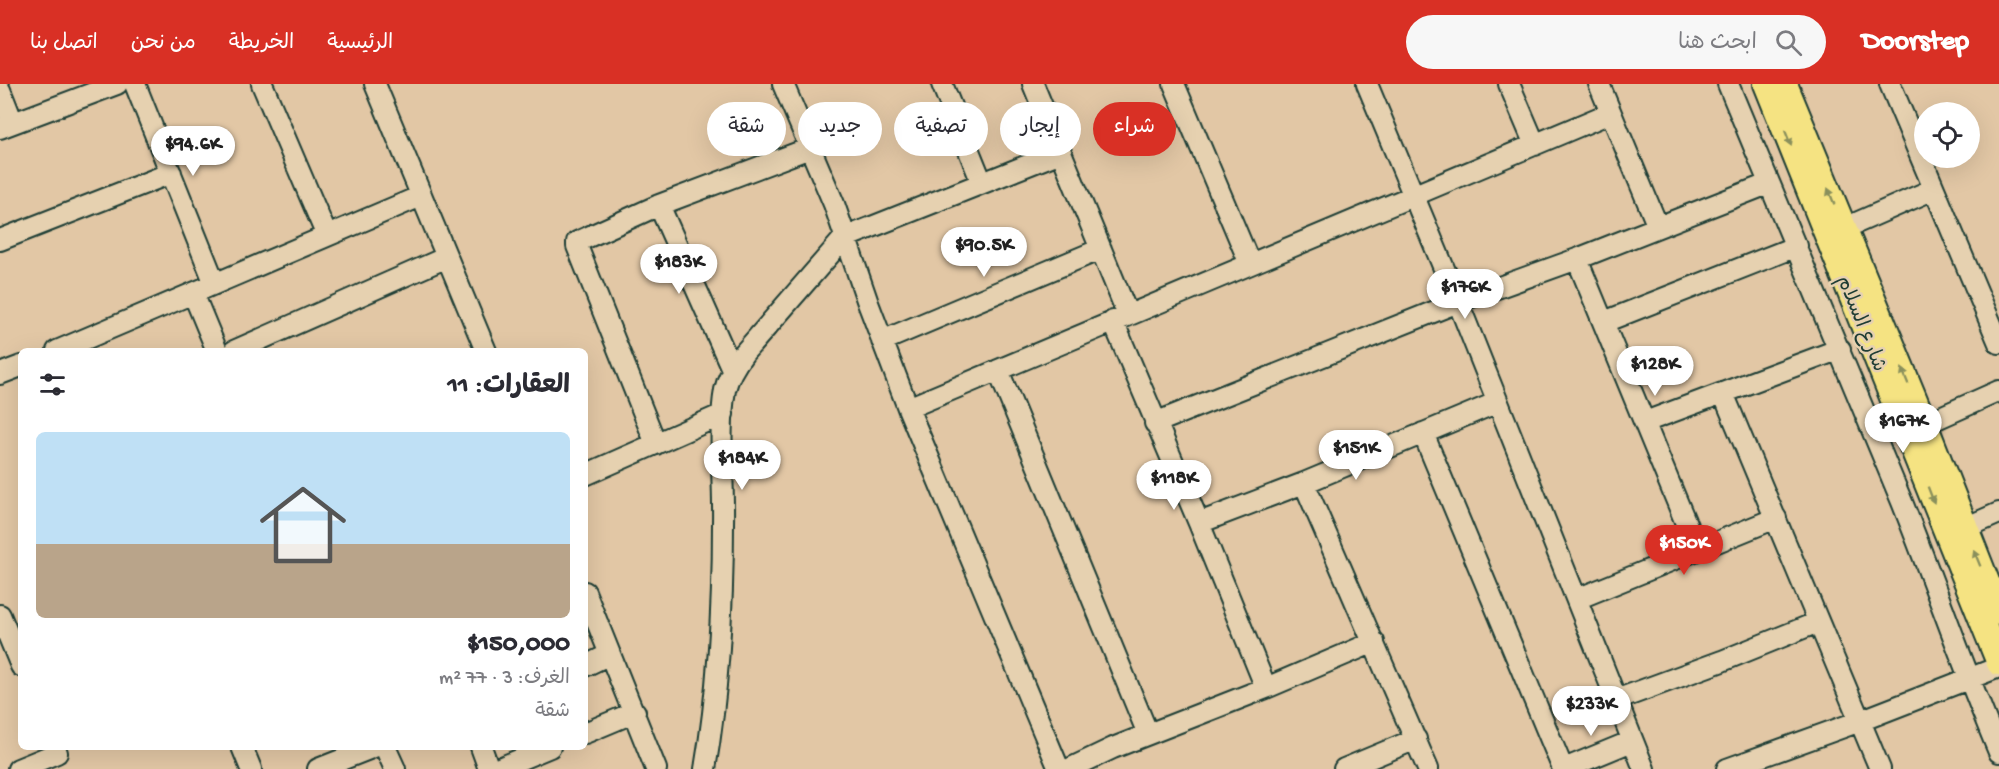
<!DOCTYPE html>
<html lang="ar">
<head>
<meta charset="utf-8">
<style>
  body { margin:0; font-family:"Gochi Hand","Playpen Sans Arabic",sans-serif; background:#f7f7f7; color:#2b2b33; direction:rtl; height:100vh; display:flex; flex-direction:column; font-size:22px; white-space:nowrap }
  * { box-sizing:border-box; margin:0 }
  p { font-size:20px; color:#7c7c81 }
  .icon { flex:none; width:33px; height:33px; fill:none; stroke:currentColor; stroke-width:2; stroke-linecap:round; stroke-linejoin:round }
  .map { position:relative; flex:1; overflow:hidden; direction:ltr }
  .details { position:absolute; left:18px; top:264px; width:570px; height:402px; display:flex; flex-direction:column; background:#fff; border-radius:9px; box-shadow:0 6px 24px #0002; direction:rtl }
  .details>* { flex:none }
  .guide { position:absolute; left:606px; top:18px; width:570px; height:54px; direction:rtl; display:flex; gap:12px }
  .fabs { position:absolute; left:1914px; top:18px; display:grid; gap:12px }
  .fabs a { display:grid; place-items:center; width:66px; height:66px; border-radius:50%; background:#fff; box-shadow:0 6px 24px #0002; font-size:30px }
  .price { position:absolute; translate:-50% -51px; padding:0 14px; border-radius:21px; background:#fff; color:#222; font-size:20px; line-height:39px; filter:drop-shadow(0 2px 3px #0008) }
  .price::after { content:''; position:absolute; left:50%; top:36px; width:18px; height:14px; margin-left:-9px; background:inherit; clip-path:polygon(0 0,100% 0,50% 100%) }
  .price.active { background:#d93025; color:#fff }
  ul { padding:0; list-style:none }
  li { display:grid; align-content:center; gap:12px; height:318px; padding:0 18px }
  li+li { border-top:2px solid #e1e1e2 }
  li span { display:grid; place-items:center; height:186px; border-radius:9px; color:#555 }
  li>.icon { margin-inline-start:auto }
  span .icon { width:108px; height:108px; fill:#fffc; stroke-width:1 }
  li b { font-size:26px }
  h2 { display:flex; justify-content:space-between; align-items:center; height:72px; padding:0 18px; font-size:26px }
  .pill { padding:0 21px; border-radius:27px; background:#fff; box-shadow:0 6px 24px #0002; font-size:21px; line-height:54px }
  .pill.active { background:#d93025; color:#fff }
  header { display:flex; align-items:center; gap:36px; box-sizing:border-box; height:84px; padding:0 30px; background:#d93025; color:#fff }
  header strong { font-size:28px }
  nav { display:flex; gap:33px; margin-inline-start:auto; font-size:21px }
  .search { width:420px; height:54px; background:#f7f7f7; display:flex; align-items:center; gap:15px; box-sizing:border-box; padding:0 21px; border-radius:33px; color:#7c7c81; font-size:22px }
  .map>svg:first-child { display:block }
</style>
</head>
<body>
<header>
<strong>Doorstep</strong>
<div class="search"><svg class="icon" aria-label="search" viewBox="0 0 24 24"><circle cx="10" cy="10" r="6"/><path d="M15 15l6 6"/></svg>ابحث هنا</div>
<nav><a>الرئيسية</a><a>الخريطة</a><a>من نحن</a><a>اتصل بنا</a></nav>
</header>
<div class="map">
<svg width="1999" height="685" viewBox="0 0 1999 685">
  <rect width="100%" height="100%" fill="#e2c7a5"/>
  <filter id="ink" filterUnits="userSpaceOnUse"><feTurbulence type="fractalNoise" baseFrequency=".0167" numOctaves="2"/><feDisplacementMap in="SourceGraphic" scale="12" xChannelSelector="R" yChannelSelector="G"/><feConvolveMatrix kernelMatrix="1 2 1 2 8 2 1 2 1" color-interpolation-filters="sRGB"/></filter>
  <g filter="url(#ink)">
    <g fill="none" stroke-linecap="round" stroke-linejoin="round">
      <g stroke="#1f3d34" stroke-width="24">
        <path id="minor" d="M 135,0 L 215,200
          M 262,0 L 327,152
          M 375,0 L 486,267
          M 783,0 L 834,120 L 868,219 L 908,324 L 1059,685
          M 942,0 L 982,99
          M 1033,0 L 1128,231
          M 1174,0 L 1250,180
          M 1367,0 L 1458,218 L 1644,685
          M 1509,0 L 1535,61
          M 1599,0 L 1658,143
          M 1728,0 C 1785,140 1845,278 1902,418 C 1935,501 1964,585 1999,668
          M 1890,0 L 1999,259
          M 0,6 L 13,39
          M 0,44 L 117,0
          M 659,121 L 732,285
          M 1845,144 L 1934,105
          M 0,156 L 171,89
          M 1577,175 L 1697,466
          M 193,209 L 217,267
          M 1113,237 L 1199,439 L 1266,604
          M 1604,238 L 1797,162
          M 882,257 L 1101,165
          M 57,267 L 421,112
          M 234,267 L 447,173
          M 998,286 L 1148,650
          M 0,290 L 21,282
          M 1723,309 L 1880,685
          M 908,324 L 1610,29
          M 1645,338 L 1840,265
          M 1155,339 L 1458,218 L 1577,175 L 1765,101 L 1769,101
          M 1925,340 L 1999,307
          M 1423,349 L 1563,685
          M 656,360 L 577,162 L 577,158 L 659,121 L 810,64
          M 585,391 L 723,330
          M 1304,399 L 1428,685
          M 1199,439 L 1304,399 L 1498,318
          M 1965,444 L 1999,429
          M 585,508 L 656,685
          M 1577,515 L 1776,434
          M 0,531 L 21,582
          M 585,582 L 610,570
          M 1616,616 L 1722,577 L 1818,538
          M 585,649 L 635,628
          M 242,663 L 251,685
          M 385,663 L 395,685
          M 481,663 L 489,685
          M 18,685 L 57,669 L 55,663
          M 318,685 L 374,663
          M 497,685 L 550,663
          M 705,685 C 719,604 723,521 723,439 C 724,398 718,345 725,306 C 728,292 735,281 744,269 L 844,154 L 1061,68
          M 1069,685 L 1113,664 L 1266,604 L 1374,558
          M 1344,685 L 1416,655
          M 1564,685 L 1632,657
          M 1727,685 L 1860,637 L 1999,583"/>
      </g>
      <g stroke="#1f3d34" stroke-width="28">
        <path id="major" d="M 1766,0 L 1999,579
          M 1785,0 L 1925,340 L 1999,528"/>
      </g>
      <use href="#minor" stroke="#e6d1b0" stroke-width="20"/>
      <use href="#major" stroke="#f5e382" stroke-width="24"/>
    </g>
    <defs><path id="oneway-solid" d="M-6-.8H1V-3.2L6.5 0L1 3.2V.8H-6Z" transform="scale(1.5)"/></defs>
    <g fill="#8a905b">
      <use href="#oneway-solid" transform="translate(1788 54) rotate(68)"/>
      <use href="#oneway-solid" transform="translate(1831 112) rotate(-112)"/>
      <use href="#oneway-solid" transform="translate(1905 292) rotate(-112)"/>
      <use href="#oneway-solid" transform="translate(1931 411) rotate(69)"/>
      <use href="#oneway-solid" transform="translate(1977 474) rotate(-112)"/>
    </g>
  </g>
  <g text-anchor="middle" stroke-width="5" stroke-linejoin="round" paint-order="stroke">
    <g font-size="20" fill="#1f3d34" stroke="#e6d1b0">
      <text transform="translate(1863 239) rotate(68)" y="7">شارع السلام</text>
    </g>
  </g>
</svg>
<div class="fabs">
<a><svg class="icon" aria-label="locate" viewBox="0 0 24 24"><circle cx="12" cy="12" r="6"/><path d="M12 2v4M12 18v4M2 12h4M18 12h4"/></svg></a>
</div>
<b class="price" style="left:193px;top:93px">$94.6K</b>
<b class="price" style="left:984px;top:194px">$90.5K</b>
<b class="price" style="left:679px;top:211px">$183K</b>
<b class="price" style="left:1465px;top:236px">$176K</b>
<b class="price" style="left:1655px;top:313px">$128K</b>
<b class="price" style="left:1903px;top:370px">$167K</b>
<b class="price" style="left:1356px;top:397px">$151K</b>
<b class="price" style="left:742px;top:407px">$184K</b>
<b class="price" style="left:1174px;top:427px">$118K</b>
<b class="price active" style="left:1684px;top:492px">$150K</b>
<b class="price" style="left:1591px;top:653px">$233K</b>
<div class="guide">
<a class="pill active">شراء</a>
<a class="pill">إيجار</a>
<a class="pill">تصفية</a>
<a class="pill">جديد</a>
<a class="pill">شقة</a>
</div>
<section class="details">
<h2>العقارات: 11<svg class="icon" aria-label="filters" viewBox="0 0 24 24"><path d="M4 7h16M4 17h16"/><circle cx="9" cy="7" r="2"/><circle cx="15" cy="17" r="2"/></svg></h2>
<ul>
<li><span style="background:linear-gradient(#bfe0f5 60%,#b9a48a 0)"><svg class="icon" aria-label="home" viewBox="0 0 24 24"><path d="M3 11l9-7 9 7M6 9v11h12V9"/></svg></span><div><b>$150,000</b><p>الغرف: 3 · 77 m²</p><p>شقة</p></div></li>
</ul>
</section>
</div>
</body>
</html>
